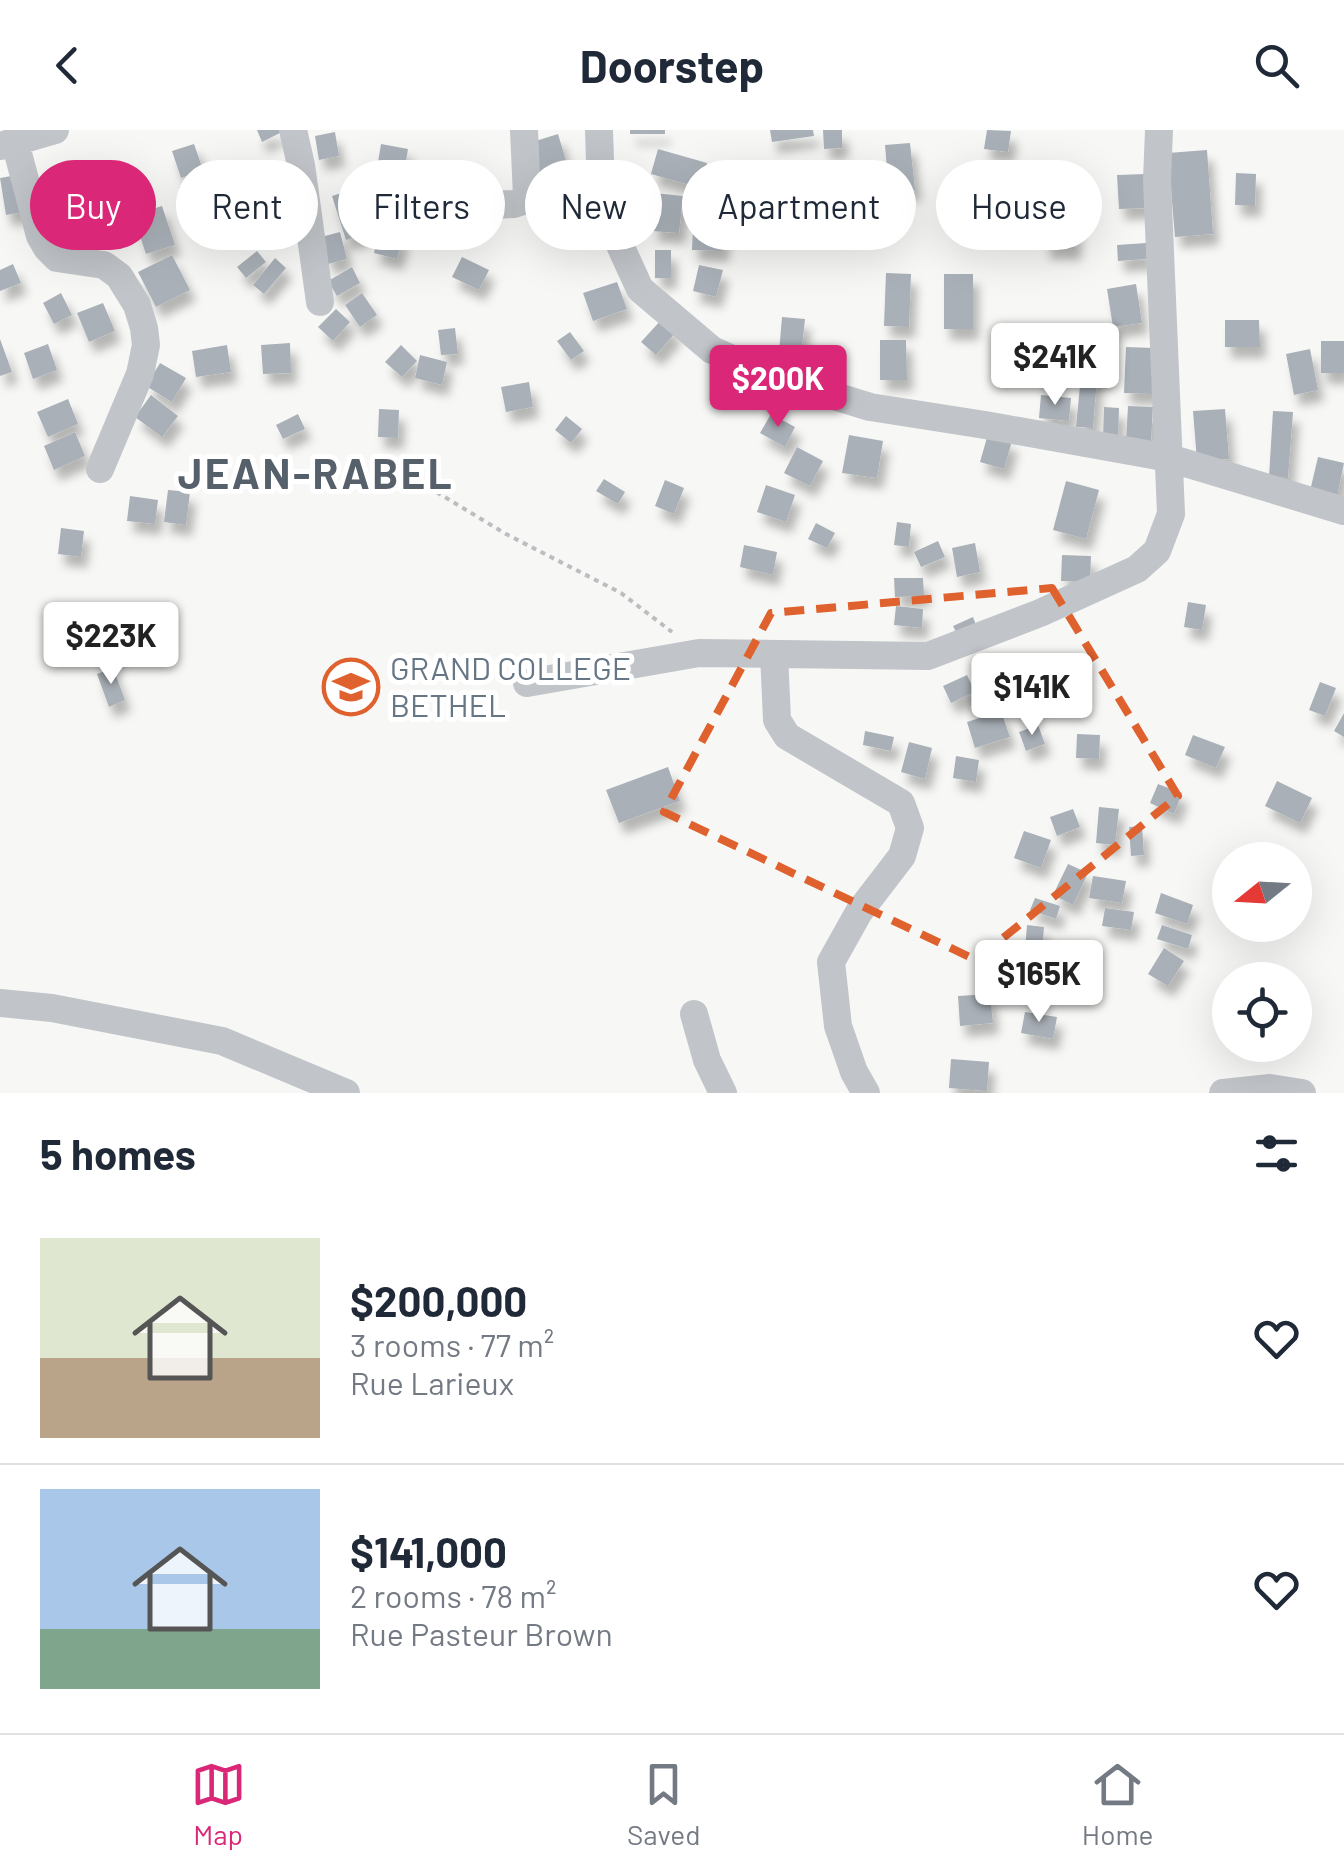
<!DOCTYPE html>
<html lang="en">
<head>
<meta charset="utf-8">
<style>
  body { margin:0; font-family:Barlow,sans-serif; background:#f2f2f3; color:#1f2937; height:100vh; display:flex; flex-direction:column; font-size:38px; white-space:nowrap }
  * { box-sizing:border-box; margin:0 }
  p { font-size:32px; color:#747a83 }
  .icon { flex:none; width:55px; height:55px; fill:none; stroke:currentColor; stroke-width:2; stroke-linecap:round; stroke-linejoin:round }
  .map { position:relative; height:963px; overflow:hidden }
  .panel { display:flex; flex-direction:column; background:#fff; flex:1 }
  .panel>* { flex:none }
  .guide { position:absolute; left:30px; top:30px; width:1285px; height:90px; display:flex; gap:20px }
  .needle { width:65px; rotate:252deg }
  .tools { position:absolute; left:1212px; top:712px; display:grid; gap:20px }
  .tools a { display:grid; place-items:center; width:100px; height:100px; border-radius:50%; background:#fff; box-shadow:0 10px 40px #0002; font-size:50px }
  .price { position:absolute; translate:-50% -85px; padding:0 22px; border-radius:10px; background:#fff; color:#222; font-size:32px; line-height:65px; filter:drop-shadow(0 2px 5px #0008) }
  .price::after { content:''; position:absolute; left:50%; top:60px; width:30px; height:22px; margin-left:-15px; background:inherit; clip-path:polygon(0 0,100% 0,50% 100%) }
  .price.selected { background:#db2777; color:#fff }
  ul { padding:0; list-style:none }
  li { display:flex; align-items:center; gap:30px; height:250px; padding:0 40px }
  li+li { border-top:2px solid #e0e1e3 }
  li span { display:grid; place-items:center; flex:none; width:280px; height:200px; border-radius:0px; color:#555 }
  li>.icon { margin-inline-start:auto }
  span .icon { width:120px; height:120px; fill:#fffc; stroke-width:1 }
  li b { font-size:42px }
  h2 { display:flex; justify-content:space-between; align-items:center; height:120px; padding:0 40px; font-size:42px }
  .chip { padding:0 35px; border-radius:45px; background:#fff; box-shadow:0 10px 40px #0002; font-size:35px; line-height:90px }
  .chip.selected { background:#db2777; color:#fff }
  header { display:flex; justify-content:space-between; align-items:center; height:130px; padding:0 40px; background:#fff; font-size:45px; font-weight:700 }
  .tabs { display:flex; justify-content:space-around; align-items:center; height:140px; border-top:2px solid #e0e1e3; background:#fff; font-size:28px; color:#747a83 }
  .tabs a { display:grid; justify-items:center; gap:5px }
  .tabs .selected { color:#db2777 }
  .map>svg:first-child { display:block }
</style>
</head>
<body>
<header><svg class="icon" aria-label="back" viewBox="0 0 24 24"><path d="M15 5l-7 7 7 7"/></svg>Doorstep<svg class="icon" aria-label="search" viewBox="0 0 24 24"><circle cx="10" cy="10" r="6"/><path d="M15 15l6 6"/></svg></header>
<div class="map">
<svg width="1344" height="963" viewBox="0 0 1344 963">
  <defs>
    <filter id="shadow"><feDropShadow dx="6" dy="11" stdDeviation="5" flood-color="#0004"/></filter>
  </defs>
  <rect width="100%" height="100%" fill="#f7f8f5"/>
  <path fill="#a9b0b7" filter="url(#shadow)" d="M 257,0 L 286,0 L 262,12 Z
    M 630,0 L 665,0 L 665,4 L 630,4 Z
    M 770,0 L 813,0 L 814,6 L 772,12 Z
    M 823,0 L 842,0 L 842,18 L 824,19 Z
    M 987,0 L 1011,1 L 1008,22 L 984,19 Z
    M 335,2 L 339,26 L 319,30 L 315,6 Z
    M 558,4 L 570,44 L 541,53 L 529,13 Z
    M 910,13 L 915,60 L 889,62 L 885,15 Z
    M 194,14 L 203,40 L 181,48 L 172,21 Z
    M 381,14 L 408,19 L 404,43 L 377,38 Z
    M 658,19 L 707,33 L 700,58 L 651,44 Z
    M 1207,20 L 1213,104 L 1175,107 L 1168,23 Z
    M 283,31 L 292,56 L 268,64 L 259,39 Z
    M 1236,43 L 1256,44 L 1255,76 L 1235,75 Z
    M 1146,44 L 1148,78 L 1119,79 L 1117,45 Z
    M 17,45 L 24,82 L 6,85 L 0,48 Z
    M 201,51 L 211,86 L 188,92 L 179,57 Z
    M 584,53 L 594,79 L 579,84 L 569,58 Z
    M 1046,57 L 1076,58 L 1075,119 L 1044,118 Z
    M 354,59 L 368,103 L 346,110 L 332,66 Z
    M 655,63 L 683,66 L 679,103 L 652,101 Z
    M 1031,65 L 1033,96 L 1009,98 L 1007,66 Z
    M 694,72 L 725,73 L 723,121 L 692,120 Z
    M 162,76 L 175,115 L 146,124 L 133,85 Z
    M 379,100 L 403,106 L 397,129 L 374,123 Z
    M 340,102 L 347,129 L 328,134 L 321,107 Z
    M 1146,113 L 1147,129 L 1118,131 L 1117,115 Z
    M 655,120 L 671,120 L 671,148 L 655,148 Z
    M 257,121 L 266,132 L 246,148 L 237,137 Z
    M 172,125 L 190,160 L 156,177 L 138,142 Z
    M 462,127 L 489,140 L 479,160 L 452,147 Z
    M 275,128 L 286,138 L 264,164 L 253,155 Z
    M 13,134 L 21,153 L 0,161 L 0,140 Z
    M 699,135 L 723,140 L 716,167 L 693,161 Z
    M 352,137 L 360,153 L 337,166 L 328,151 Z
    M 886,143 L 911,144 L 909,197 L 884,196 Z
    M 944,144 L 973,144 L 973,199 L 944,199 Z
    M 617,152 L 627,179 L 593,191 L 583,163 Z
    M 1136,154 L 1142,193 L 1113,197 L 1107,159 Z
    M 61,163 L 72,185 L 54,194 L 43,173 Z
    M 362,163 L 377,185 L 360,197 L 345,175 Z
    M 103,173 L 115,201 L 89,212 L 77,183 Z
    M 336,179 L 350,192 L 333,211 L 318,197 Z
    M 782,187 L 805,189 L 801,226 L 779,223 Z
    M 662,189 L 676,202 L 656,225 L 641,212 Z
    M 1225,190 L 1259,190 L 1260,217 L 1225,217 Z
    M 455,198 L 458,224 L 441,225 L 438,200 Z
    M 570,202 L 584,221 L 571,230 L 557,211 Z
    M 0,209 L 12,242 L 0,246 Z
    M 880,210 L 906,210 L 907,250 L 880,250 Z
    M 1321,211 L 1344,211 L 1344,243 L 1321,243 Z
    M 290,213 L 291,243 L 263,244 L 261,215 Z
    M 48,214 L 57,240 L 33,249 L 24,223 Z
    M 227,215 L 231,242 L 196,247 L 192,221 Z
    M 401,215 L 417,231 L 402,247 L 385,232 Z
    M 1126,217 L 1155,218 L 1153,264 L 1124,263 Z
    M 1310,219 L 1318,260 L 1294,265 L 1286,224 Z
    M 420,225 L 447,232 L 442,255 L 415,248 Z
    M 160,233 L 186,248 L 172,272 L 146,256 Z
    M 1082,235 L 1098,236 L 1093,298 L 1076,297 Z
    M 529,252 L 533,277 L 506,282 L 501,257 Z
    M 151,265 L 178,286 L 162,307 L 135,287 Z
    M 1041,265 L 1071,268 L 1069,291 L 1039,288 Z
    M 68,269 L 78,294 L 48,307 L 37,282 Z
    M 1128,276 L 1153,277 L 1151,311 L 1126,310 Z
    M 1104,277 L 1119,278 L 1118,309 L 1103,308 Z
    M 379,279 L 399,280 L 398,308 L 378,307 Z
    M 1225,279 L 1229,329 L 1197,331 L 1193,281 Z
    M 1273,281 L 1293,282 L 1288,348 L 1269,347 Z
    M 298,284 L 305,299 L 283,309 L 276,295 Z
    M 771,284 L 795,297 L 785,317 L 760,303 Z
    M 566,286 L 582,299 L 571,313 L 555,300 Z
    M 75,302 L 85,326 L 54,340 L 44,316 Z
    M 988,304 L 1012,311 L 1004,339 L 980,332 Z
    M 849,305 L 883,311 L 877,348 L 842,343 Z
    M 797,317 L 823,331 L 810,356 L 784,343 Z
    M 1318,327 L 1344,333 L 1337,367 L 1310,361 Z
    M 604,349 L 625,362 L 618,374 L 596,361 Z
    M 665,350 L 684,358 L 674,384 L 655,376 Z
    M 1066,351 L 1099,360 L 1086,409 L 1053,400 Z
    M 766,355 L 795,365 L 786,392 L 757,382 Z
    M 168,360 L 190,362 L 186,395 L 164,392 Z
    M 130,366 L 158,370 L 155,394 L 127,391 Z
    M 897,392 L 911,394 L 909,417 L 894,415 Z
    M 816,393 L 835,403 L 827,418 L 808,409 Z
    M 61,398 L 84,401 L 81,427 L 58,424 Z
    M 938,411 L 945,427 L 921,437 L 914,422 Z
    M 975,413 L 980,442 L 957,447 L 952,418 Z
    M 744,415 L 777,422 L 773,445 L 740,437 Z
    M 1062,425 L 1091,426 L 1090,452 L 1061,451 Z
    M 894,448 L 923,448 L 924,466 L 895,467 Z
    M 1188,472 L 1206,475 L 1202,500 L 1184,497 Z
    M 896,476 L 923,479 L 922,498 L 894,495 Z
    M 973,487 L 978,500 L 959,508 L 953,496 Z
    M 113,496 L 122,520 L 105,526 L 97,502 Z
    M 1009,525 L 1018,540 L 995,555 L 985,539 Z
    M 113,538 L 125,570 L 109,577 L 97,544 Z
    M 967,545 L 975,562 L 951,573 L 943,556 Z
    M 1320,552 L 1336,558 L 1325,586 L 1309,580 Z
    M 1001,581 L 1010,607 L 975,618 L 967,592 Z
    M 1344,583 L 1344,607 L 1334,601 Z
    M 1038,595 L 1045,614 L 1026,621 L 1019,602 Z
    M 865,601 L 894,607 L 891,621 L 863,615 Z
    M 1077,604 L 1100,605 L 1099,629 L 1076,628 Z
    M 1193,605 L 1225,617 L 1216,638 L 1185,625 Z
    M 909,612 L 932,618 L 925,649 L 901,642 Z
    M 956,626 L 979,630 L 976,652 L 953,648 Z
    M 668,637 L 680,671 L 619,693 L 606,660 Z
    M 1277,651 L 1312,668 L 1300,693 L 1265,676 Z
    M 1158,654 L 1182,663 L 1174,684 L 1150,673 Z
    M 1099,677 L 1119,679 L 1115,715 L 1096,713 Z
    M 1073,679 L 1080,697 L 1057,706 L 1050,687 Z
    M 1142,696 L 1144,725 L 1131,726 L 1129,697 Z
    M 1024,701 L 1051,710 L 1041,738 L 1014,728 Z
    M 1068,734 L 1088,743 L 1073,775 L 1053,765 Z
    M 1093,746 L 1126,751 L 1122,773 L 1089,768 Z
    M 1161,763 L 1193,775 L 1187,794 L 1155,783 Z
    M 1035,768 L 1060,776 L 1056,789 L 1030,780 Z
    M 1105,778 L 1134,782 L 1131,800 L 1102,796 Z
    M 1027,795 L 1044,797 L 1042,823 L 1025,821 Z
    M 1162,795 L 1192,805 L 1188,819 L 1157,809 Z
    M 1164,818 L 1184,831 L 1168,856 L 1148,844 Z
    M 990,864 L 993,893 L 960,896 L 958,866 Z
    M 1025,882 L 1057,887 L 1053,909 L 1021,903 Z
    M 951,929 L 989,932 L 987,961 L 949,958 Z"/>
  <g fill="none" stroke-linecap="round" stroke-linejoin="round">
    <path stroke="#bbbdc0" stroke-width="4" stroke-dasharray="5 5" stroke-linecap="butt" d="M 428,357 L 506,404 L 621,463 L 672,502"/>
    <path stroke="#c1c4c8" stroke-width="28" d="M 293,0 L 301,35 L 320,172
      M 599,0 L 600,31 L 619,113 L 640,159 L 712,220 L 776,248 L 870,277 L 985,295 L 1169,328 L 1344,381
      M 15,12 L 40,106 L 47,118 L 57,128 L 104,135 L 119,146 L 137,175 L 144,198 L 146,215 L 140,244 L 100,339
      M 0,16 L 55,0
      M 453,76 L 514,74 L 523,71 L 527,67 L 524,0
      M 774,524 L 777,590 L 787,606 L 901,673 L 910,698 L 902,726 L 859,782 L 831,832 L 838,896 L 854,942 L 866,963
      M 527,553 L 699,523 L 928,526 L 1040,483 L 1137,439 L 1157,421 L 1171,384 L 1157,50 L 1159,0
      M 0,873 L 52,878 L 222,911 L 346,963
      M 694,884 L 707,930 L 723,963
      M 1223,963 L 1270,958 L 1302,963"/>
  </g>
  <path fill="none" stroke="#df612e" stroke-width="8" stroke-dasharray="20 12" stroke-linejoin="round" d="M 1052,458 L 1178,666 L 976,830 L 664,682 L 771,483 Z"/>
  <defs>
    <g id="university-ring" transform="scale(2.875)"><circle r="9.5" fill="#fff" stroke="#df612e" stroke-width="1.5"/><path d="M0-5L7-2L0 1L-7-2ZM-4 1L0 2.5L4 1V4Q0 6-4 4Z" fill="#df612e"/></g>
  </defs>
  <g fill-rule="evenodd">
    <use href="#university-ring" x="351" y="557"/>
  </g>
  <g text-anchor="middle" stroke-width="10" stroke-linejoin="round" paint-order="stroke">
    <g font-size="32" fill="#677685" stroke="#fff" text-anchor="start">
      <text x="390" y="550">GRAND COLLEGE<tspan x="390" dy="37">BETHEL</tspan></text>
    </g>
    <g font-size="42" font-weight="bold" letter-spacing="2.5" fill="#55606a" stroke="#fff">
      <text x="316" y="359">JEAN-RABEL</text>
    </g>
  </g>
</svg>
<div class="tools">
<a><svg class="needle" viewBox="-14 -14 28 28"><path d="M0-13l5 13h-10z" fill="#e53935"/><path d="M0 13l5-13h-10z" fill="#747a83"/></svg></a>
<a><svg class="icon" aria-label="locate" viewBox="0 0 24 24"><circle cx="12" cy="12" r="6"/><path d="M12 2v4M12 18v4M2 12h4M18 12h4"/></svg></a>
</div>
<b class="price" style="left:1055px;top:278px">$241K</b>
<b class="price selected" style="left:778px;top:300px">$200K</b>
<b class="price" style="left:111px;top:557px">$223K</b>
<b class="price" style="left:1032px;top:608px">$141K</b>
<b class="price" style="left:1039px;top:895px">$165K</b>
<div class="guide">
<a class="chip selected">Buy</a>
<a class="chip">Rent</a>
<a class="chip">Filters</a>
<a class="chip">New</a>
<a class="chip">Apartment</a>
<a class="chip">House</a>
</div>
</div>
<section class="panel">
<h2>5 homes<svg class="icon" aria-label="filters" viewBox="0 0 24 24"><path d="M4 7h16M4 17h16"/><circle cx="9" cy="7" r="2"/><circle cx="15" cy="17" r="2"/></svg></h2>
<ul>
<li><span style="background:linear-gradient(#dfe7d0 60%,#b9a48a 0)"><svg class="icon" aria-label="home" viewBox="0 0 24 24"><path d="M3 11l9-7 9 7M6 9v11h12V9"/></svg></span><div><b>$200,000</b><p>3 rooms · 77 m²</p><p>Rue Larieux</p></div><svg class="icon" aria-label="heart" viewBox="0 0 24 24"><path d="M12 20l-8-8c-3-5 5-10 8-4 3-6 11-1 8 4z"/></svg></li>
<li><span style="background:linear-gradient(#a9c7e8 70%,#7fa58c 0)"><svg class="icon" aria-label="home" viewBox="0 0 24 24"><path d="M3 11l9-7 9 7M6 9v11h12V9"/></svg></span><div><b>$141,000</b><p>2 rooms · 78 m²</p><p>Rue Pasteur Brown</p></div><svg class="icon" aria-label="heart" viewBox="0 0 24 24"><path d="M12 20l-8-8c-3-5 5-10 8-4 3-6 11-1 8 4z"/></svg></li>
</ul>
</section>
<nav class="tabs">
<a class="selected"><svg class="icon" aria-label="map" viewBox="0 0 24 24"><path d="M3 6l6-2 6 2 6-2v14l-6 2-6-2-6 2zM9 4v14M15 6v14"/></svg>Map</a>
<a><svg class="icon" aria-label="saved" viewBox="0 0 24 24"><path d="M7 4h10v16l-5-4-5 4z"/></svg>Saved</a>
<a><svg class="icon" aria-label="home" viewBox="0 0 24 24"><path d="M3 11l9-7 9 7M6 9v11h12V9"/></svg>Home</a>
</nav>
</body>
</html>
